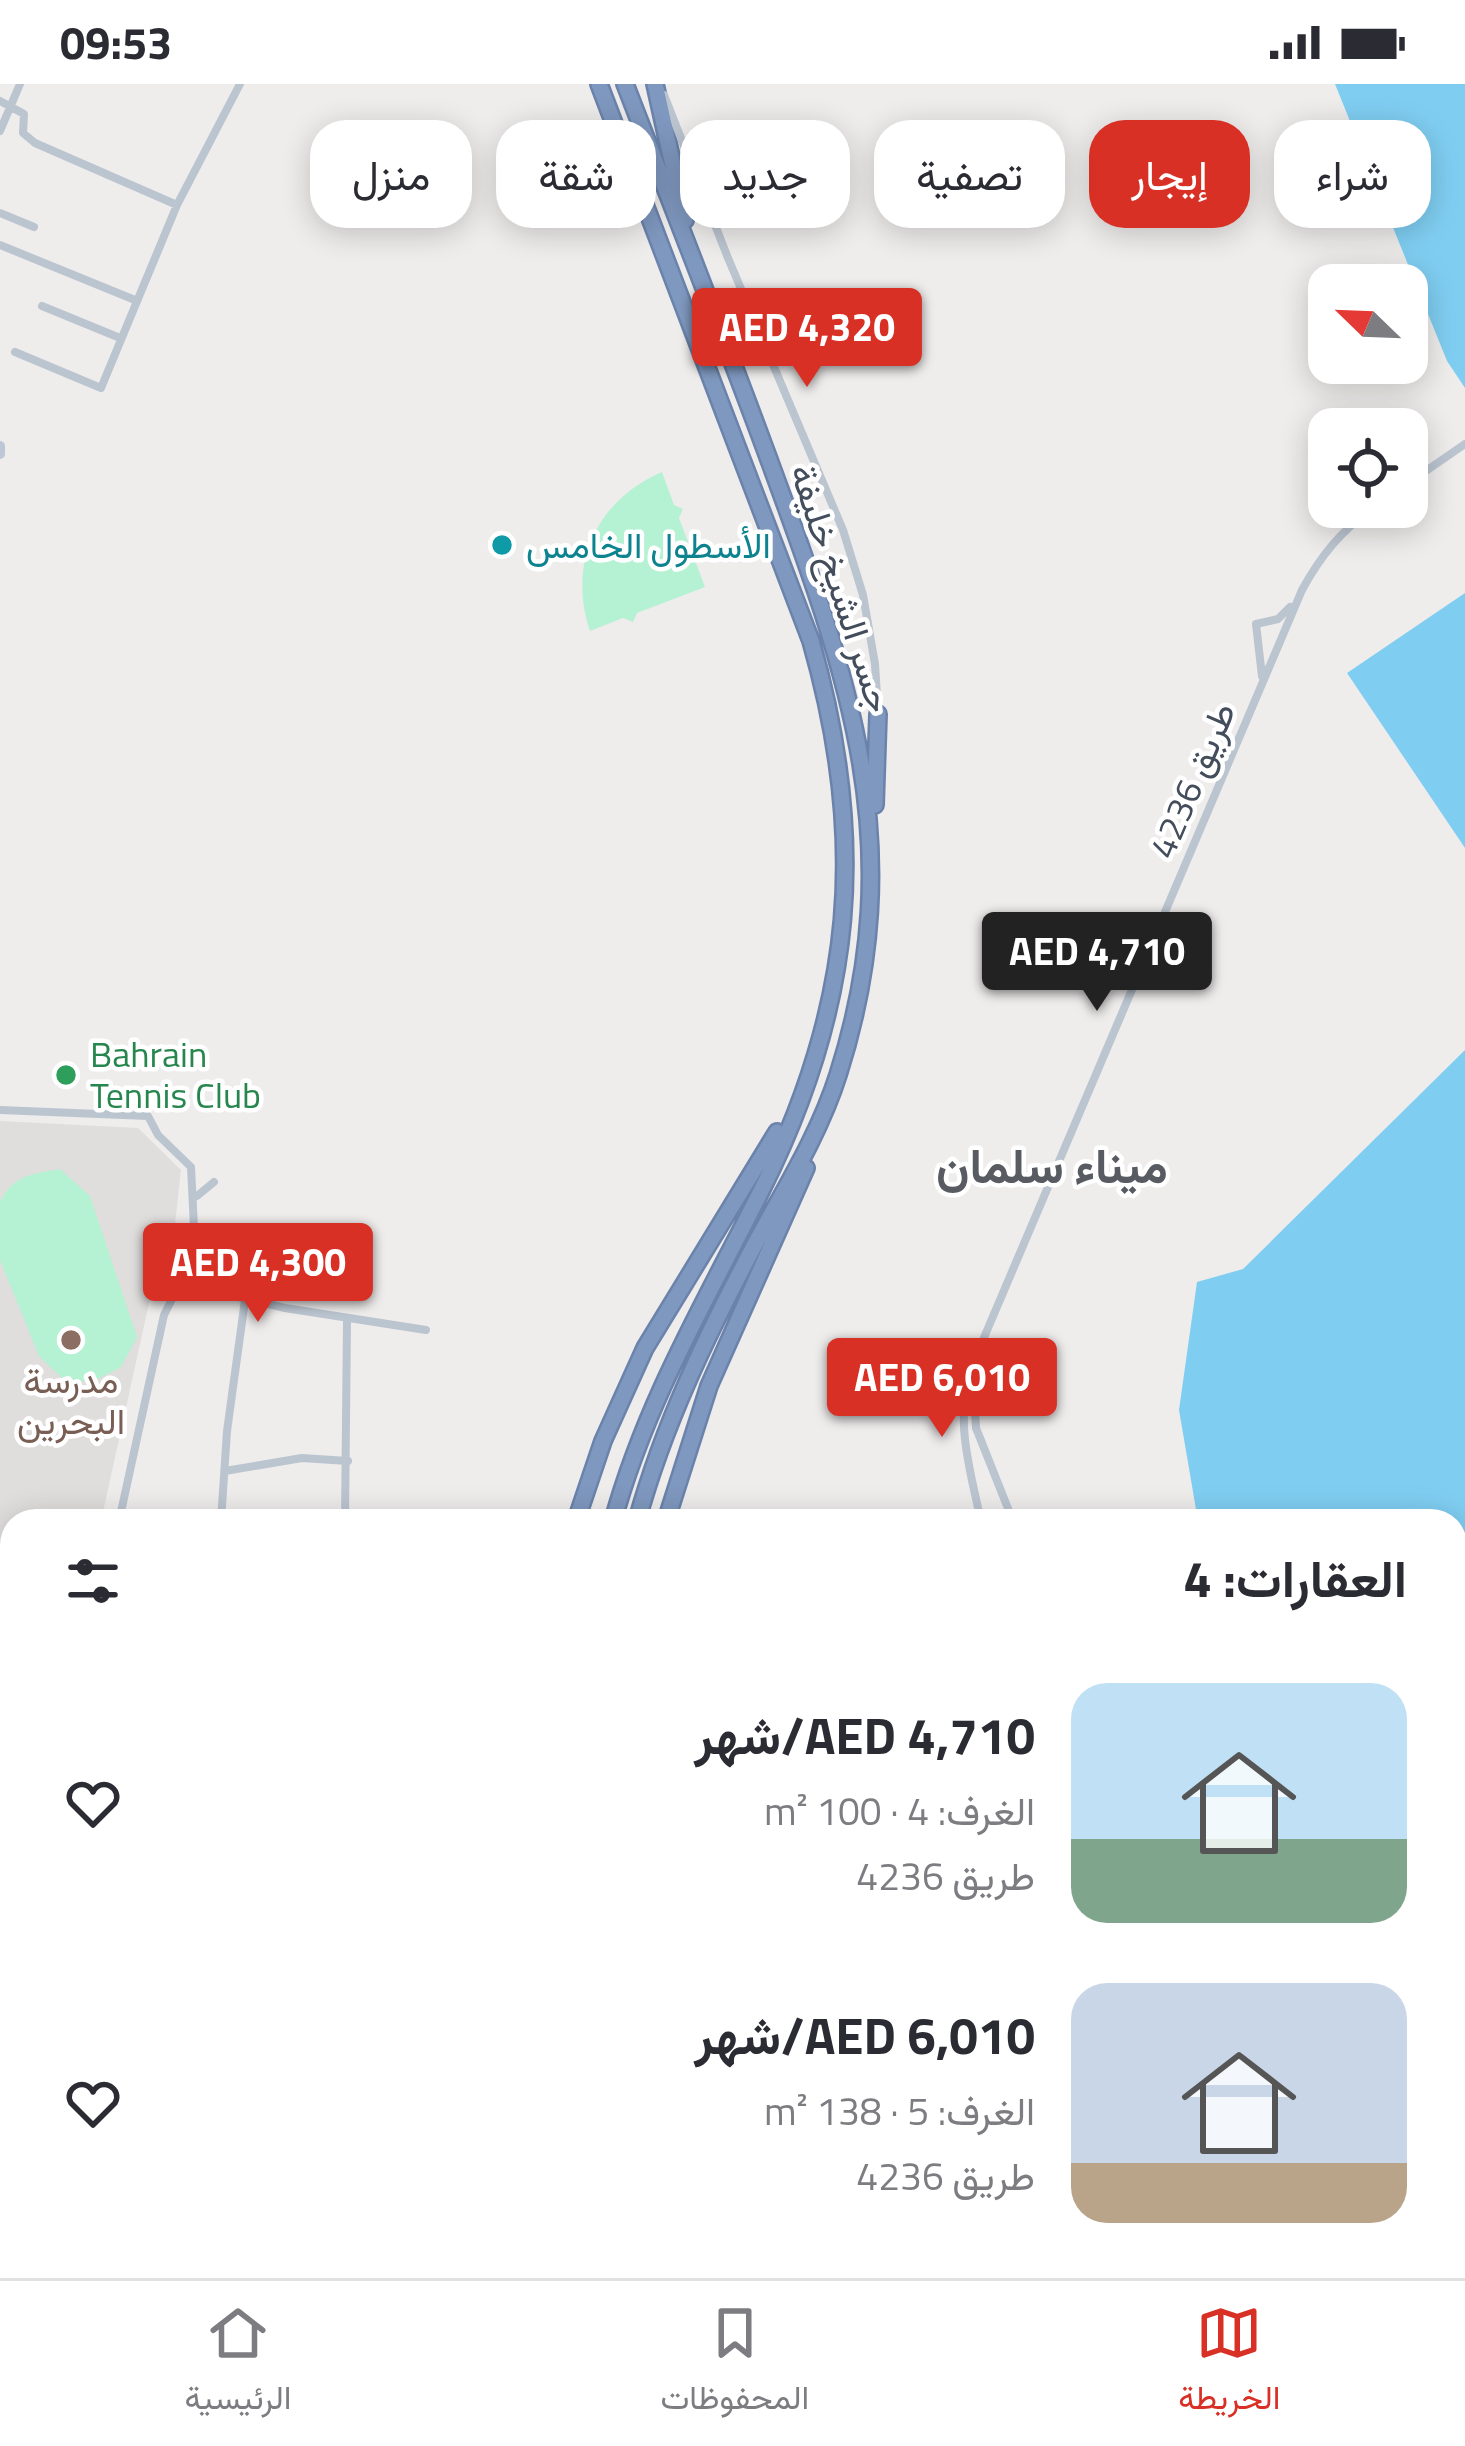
<!DOCTYPE html>
<html lang="ar">
<head>
<meta charset="utf-8">
<style>
  body { margin:0; font-family:"Titillium Web",Vazirmatn,sans-serif; background:#f2f2f3; color:#2b2b33; direction:rtl; height:100vh; display:flex; flex-direction:column; font-size:45px; white-space:nowrap }
  * { box-sizing:border-box; margin:0 }
  p { font-size:39px; color:#7c7c81 }
  .icon { flex:none; width:66px; height:66px; fill:none; stroke:currentColor; stroke-width:2; stroke-linecap:round; stroke-linejoin:round }
  .map { position:relative; flex:1; overflow:hidden; direction:ltr }
  .sheet { position:absolute; left:0px; top:1425px; width:1467px; height:771px; display:flex; flex-direction:column; background:#fff; border-radius:36px 36px 0 0; box-shadow:0 6px 30px #0003; direction:rtl }
  .sheet>* { flex:none }
  .hud { position:absolute; left:36px; top:36px; width:1395px; height:108px; direction:rtl; display:flex; gap:24px }
  .needle { width:78px; rotate:293deg }
  .controls { position:absolute; left:1308px; top:180px; display:grid; gap:24px }
  .controls a { display:grid; place-items:center; width:120px; height:120px; border-radius:24px; background:#fff; box-shadow:0 6px 30px #0003; font-size:60px }
  .price { position:absolute; translate:-50% -102px; padding:0 27px; border-radius:12px; background:#d93025; color:#fff; font-size:39px; line-height:78px; filter:drop-shadow(0 3px 6px #0008) }
  .price::after { content:''; position:absolute; left:50%; top:72px; width:36px; height:27px; margin-left:-18px; background:inherit; clip-path:polygon(0 0,100% 0,50% 100%) }
  .price.on { background:#222; color:#fff }
  ul { padding:0; list-style:none }
  li { display:flex; align-items:center; gap:36px; height:300px; padding:0 60px }
  li span { display:grid; place-items:center; flex:none; width:336px; height:240px; border-radius:36px; color:#555 }
  li>.icon { margin-inline-start:auto }
  span .icon { width:144px; height:144px; fill:#fffc; stroke-width:1 }
  li b { font-size:51px }
  h2 { display:flex; justify-content:space-between; align-items:center; height:144px; padding:0 60px; font-size:51px }
  .tag { padding:0 42px; border-radius:36px; background:#fff; box-shadow:0 6px 30px #0003; font-size:42px; line-height:108px }
  .tag.on { background:#d93025; color:#fff }
  .status { display:flex; justify-content:space-between; align-items:center; height:84px; padding:0 60px; background:#fff; direction:ltr }
  .status svg { height:33px; fill:currentColor }
  .menu { display:flex; justify-content:space-around; align-items:center; height:168px; border-top:3px solid #e1e1e2; background:#fff; font-size:33px; color:#7c7c81 }
  .menu a { display:grid; justify-items:center; gap:6px }
  .menu .on { color:#d93025 }
  .map>svg:first-child { display:block }
</style>
</head>
<body>
<div class="status"><b>09:53</b><svg viewBox="0 0 49 12"><path d="M0 12V9h3v3zM5 12V6h3v6zM10 12V3h3v9zM15 12V0h3v12zM26 1h20v11H26zM47 4h2v5h-2z"/></svg></div>
<div class="map">
<svg width="1465" height="2194" viewBox="0 0 1465 2194">
  <rect width="100%" height="100%" fill="#efecec"/>
  <path fill="#e0dddd" d="M 0,1037 L 138,1044 L 181,1086 L 171,1176 L 151,1210 L 101,1437 L 12,1437 L 12,1500 L 0,1499 Z"/>
  <path fill="#b5f1d3" d="M 1151,70 L 1161,84 L 1158,86 L 1161,95 L 1111,116 L 1108,108 L 1104,109 L 1101,91 Z
    M 662,388 L 674,421 L 683,425 L 679,434 L 705,503 L 637,529 L 633,538 L 623,534 L 590,547 C 567,479 597,416 662,388 Z
    M 60,1085 L 90,1112 L 137,1253 L 121,1283 L 92,1298 L 63,1295 L 39,1272 L 0,1176 L 0,1118 C 13,1091 32,1090 60,1085 Z"/>
  <path fill="#7fcef2" d="M 1335,0 L 1465,0 L 1465,304 L 1447,277 Z
    M 1465,509 L 1465,764 L 1347,589 Z
    M 1465,966 L 1465,1593 L 1455,1597 L 1455,1437 L 1198,1437 L 1179,1326 L 1197,1198 L 1243,1185 Z
    M 1455,1646 L 1465,1653 L 1465,2194 L 1333,2194 L 1331,2184 L 1455,2184 Z"/>
  <g fill="none" stroke-linecap="round" stroke-linejoin="round">
    <g stroke="#6b83ab" stroke-width="20">
      <path id="highway" d="M 599,0 L 811,557 C 868,756 854,920 762,1105 C 707,1215 646,1317 613,1437
        M 625,0 C 673,124 722,248 768,373 C 847,588 912,760 838,991 C 819,1051 784,1106 754,1162 C 707,1251 664,1339 637,1437
        M 655,0 L 685,136
        M 875,721 L 878,630
        M 576,1437 L 603,1357 L 645,1264 L 777,1048
        M 666,1437 L 709,1302 L 806,1084
        M 0,1919 L 12,1917
        M 573,2184 L 573,2194
        M 595,2184 L 596,2194
        M 616,2184 L 617,2194
        M 662,2194 L 664,2184"/>
    </g>
    <path stroke="#bbc5d0" stroke-width="8" d="M 664,11 L 728,174 L 843,446 L 863,511 L 875,580 L 878,628
      M 0,17 L 24,30 L 23,49 L 35,59 L 177,121
      M 0,47 L 20,0
      M 0,129 L 34,143
      M 0,161 L 135,216
      M 42,222 L 120,254
      M 15,268 L 101,304 L 177,121 L 240,0
      M 1407,400 L 1465,360
      M 1262,592 L 1256,540 L 1278,535 L 1290,523
      M 0,1026 L 148,1032 L 158,1051 L 191,1083 L 194,1144 L 185,1189 L 164,1231 L 119,1437
      M 197,1112 L 214,1098
      M 180,1199 L 285,1224 L 426,1246
      M 973,1290 L 976,1344 L 1013,1437
      M 225,1387 L 302,1374 L 348,1377
      M 180,1434 L 221,1437 L 227,1347 L 245,1216
      M 345,1437 L 347,1235
      M 981,1437 C 969,1382 953,1332 974,1277 L 1302,506 C 1321,471 1342,446 1374,423
      M 0,1514 L 12,1515
      M 1455,1603 L 1465,1599
      M 0,1714 L 12,1718
      M 0,2083 L 12,2072
      M 0,2096 L 12,2100
      M 0,2134 L 12,2136
      M 423,2184 L 518,2194
      M 741,2184 L 742,2194
      M 939,2184 L 939,2194
      M 31,2194 L 32,2184
      M 342,2194 L 343,2184"/>
    <path stroke="#bdc7d7" stroke-width="10" d="M 0,362 L 0,370
      M 0,1977 L 12,1967
      M 0,1996 L 12,1987"/>
    <path stroke="#a9b8ce" stroke-width="12" d="M 0,1908 L 12,1905
      M 0,1936 L 12,1934"/>
    <use href="#highway" stroke="#7f98bf" stroke-width="15"/>
  </g>
  <circle fill="#0f9aa8" stroke="#fff" stroke-width="4.5" cx="502" cy="461" r="12"/>
  <circle fill="#2e9e5b" stroke="#fff" stroke-width="4.5" cx="66" cy="991" r="12"/>
  <circle fill="#8d6e63" stroke="#fff" stroke-width="4.5" cx="71" cy="1256" r="12"/>
  <g text-anchor="middle" stroke-width="9" stroke-linejoin="round" paint-order="stroke">
    <g font-size="36" fill="#0d838f" stroke="#fff" text-anchor="start">
      <text x="526" y="474">الأسطول الخامس</text>
    </g>
    <g font-size="36" fill="#434d5b" stroke="#fff">
      <text transform="translate(842 504) rotate(72)" y="13">جسر الشيخ خليفة</text>
      <text transform="translate(1192 696) rotate(-67)" y="13">طريق 4236</text>
    </g>
    <g font-size="36" fill="#27864d" stroke="#fff" text-anchor="start">
      <text x="90" y="983">Bahrain<tspan x="90" dy="41">Tennis Club</tspan></text>
    </g>
    <g font-size="36" fill="#785e54" stroke="#fff">
      <text x="71" y="1309">مدرسة<tspan x="71" dy="41">البحرين</tspan></text>
    </g>
    <g font-size="48" font-weight="bold" fill="#585b61" stroke="#fff">
      <text x="1052" y="1099">ميناء سلمان</text>
    </g>
  </g>
</svg>
<div class="controls">
<a><svg class="needle" viewBox="-14 -14 28 28"><path d="M0-13l5 13h-10z" fill="#e53935"/><path d="M0 13l5-13h-10z" fill="#7c7c81"/></svg></a>
<a><svg class="icon" aria-label="locate" viewBox="0 0 24 24"><circle cx="12" cy="12" r="6"/><path d="M12 2v4M12 18v4M2 12h4M18 12h4"/></svg></a>
</div>
<b class="price" style="left:807px;top:306px">AED 4,320</b>
<b class="price on" style="left:1097px;top:930px">AED 4,710</b>
<b class="price" style="left:258px;top:1241px">AED 4,300</b>
<b class="price" style="left:942px;top:1356px">AED 6,010</b>
<div class="hud">
<a class="tag">شراء</a>
<a class="tag on">إيجار</a>
<a class="tag">تصفية</a>
<a class="tag">جديد</a>
<a class="tag">شقة</a>
<a class="tag">منزل</a>
</div>
<section class="sheet">
<h2>العقارات: 4<svg class="icon" aria-label="filters" viewBox="0 0 24 24"><path d="M4 7h16M4 17h16"/><circle cx="9" cy="7" r="2"/><circle cx="15" cy="17" r="2"/></svg></h2>
<ul>
<li><span style="background:linear-gradient(#bfe0f5 65%,#7fa58c 0)"><svg class="icon" aria-label="home" viewBox="0 0 24 24"><path d="M3 11l9-7 9 7M6 9v11h12V9"/></svg></span><div><b>AED 4,710/شهر</b><p>الغرف: 4 · 100 m²</p><p>طريق 4236</p></div><svg class="icon" aria-label="heart" viewBox="0 0 24 24"><path d="M12 20l-8-8c-3-5 5-10 8-4 3-6 11-1 8 4z"/></svg></li>
<li><span style="background:linear-gradient(#c9d6e8 75%,#b9a48a 0)"><svg class="icon" aria-label="home" viewBox="0 0 24 24"><path d="M3 11l9-7 9 7M6 9v11h12V9"/></svg></span><div><b>AED 6,010/شهر</b><p>الغرف: 5 · 138 m²</p><p>طريق 4236</p></div><svg class="icon" aria-label="heart" viewBox="0 0 24 24"><path d="M12 20l-8-8c-3-5 5-10 8-4 3-6 11-1 8 4z"/></svg></li>
</ul>
</section>
</div>
<nav class="menu">
<a class="on"><svg class="icon" aria-label="map" viewBox="0 0 24 24"><path d="M3 6l6-2 6 2 6-2v14l-6 2-6-2-6 2zM9 4v14M15 6v14"/></svg>الخريطة</a>
<a><svg class="icon" aria-label="saved" viewBox="0 0 24 24"><path d="M7 4h10v16l-5-4-5 4z"/></svg>المحفوظات</a>
<a><svg class="icon" aria-label="home" viewBox="0 0 24 24"><path d="M3 11l9-7 9 7M6 9v11h12V9"/></svg>الرئيسية</a>
</nav>
</body>
</html>
